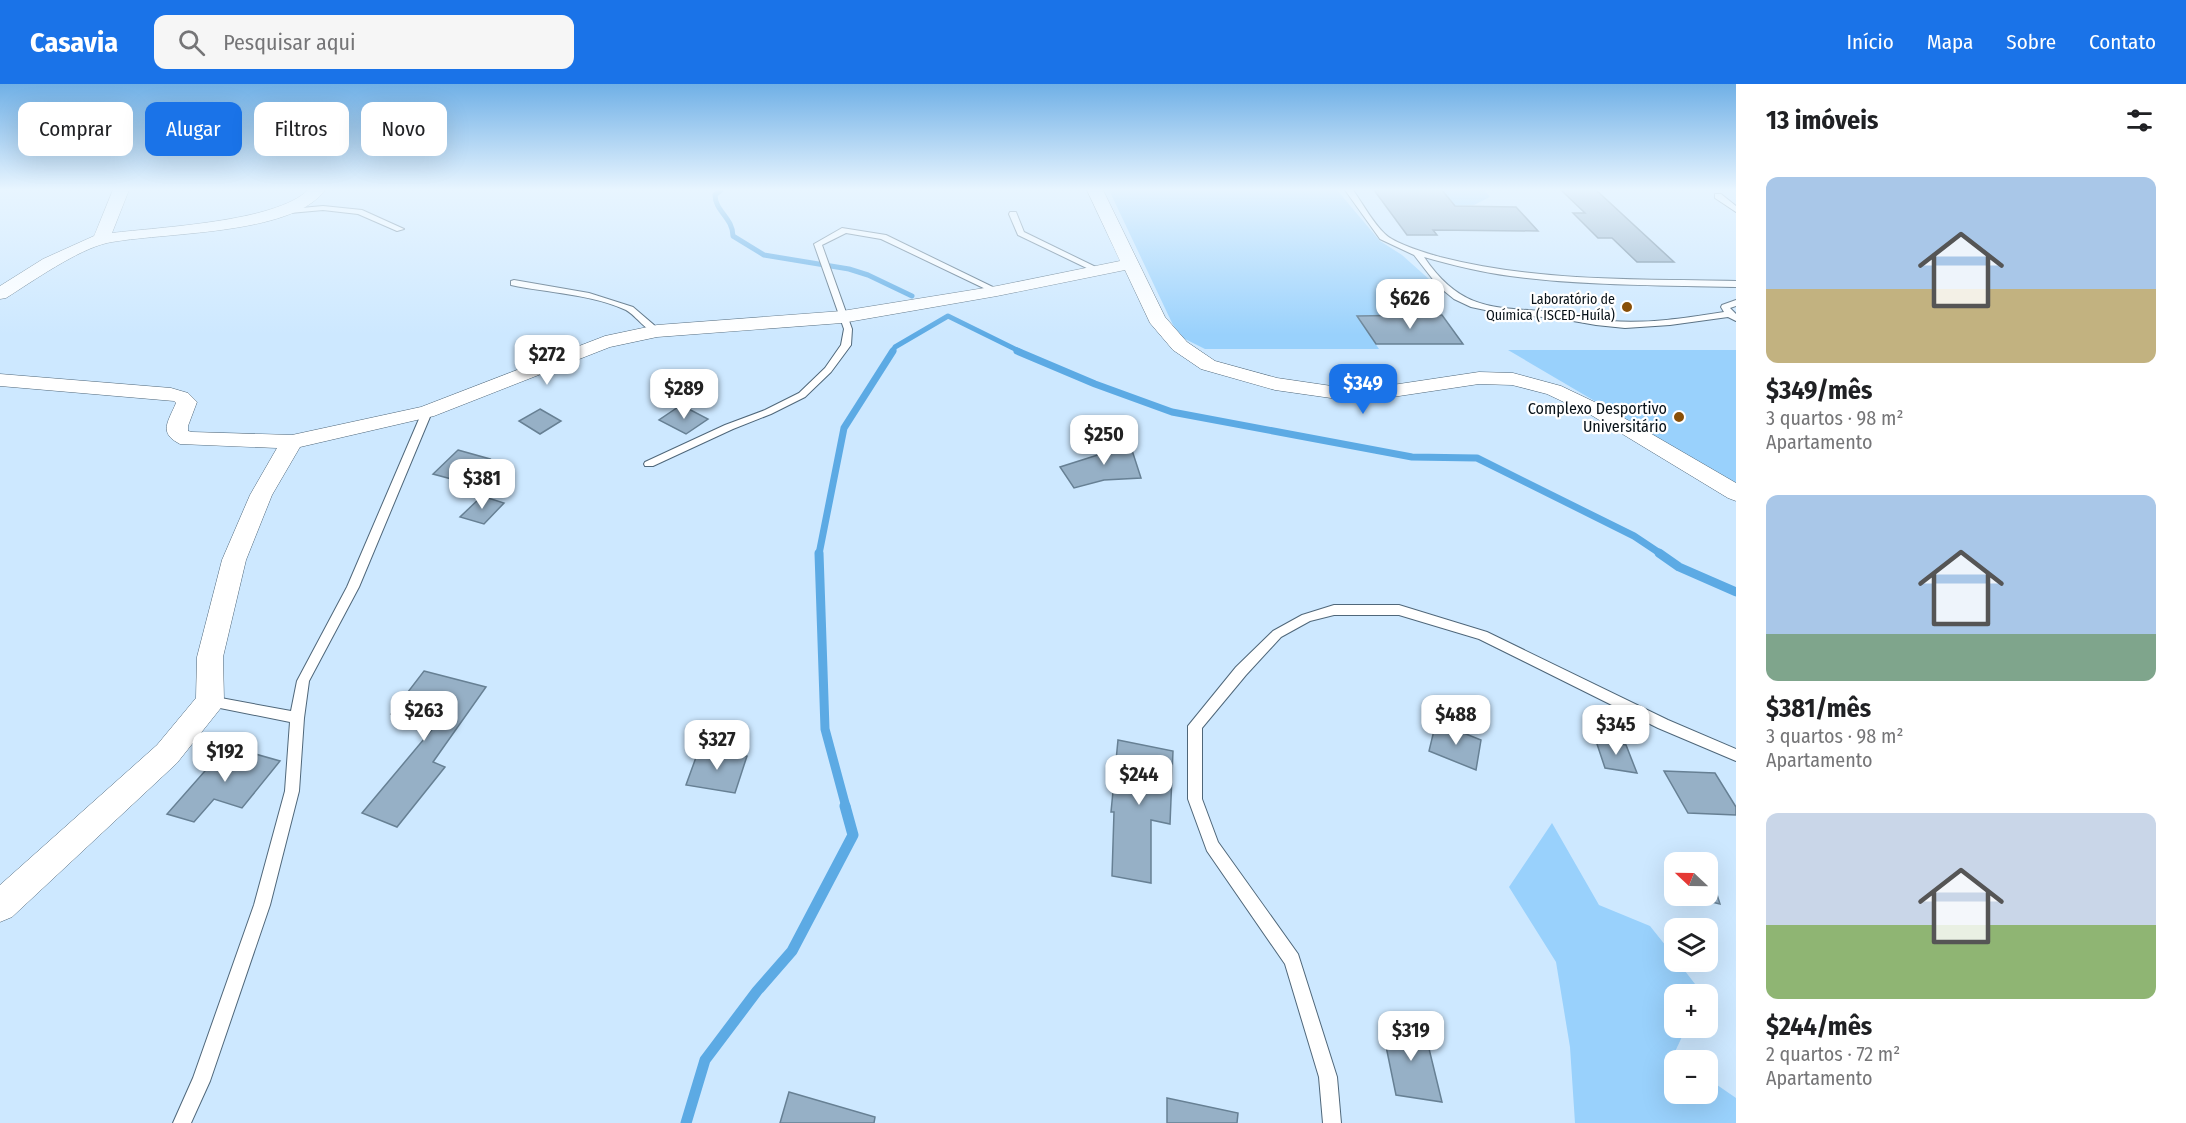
<!DOCTYPE html>
<html lang="pt">
<head>
<meta charset="utf-8">
<style>
  body { margin:0; font-family:"Fira Sans Condensed",sans-serif; background:#f6f6f6; color:#202124; height:100vh; display:flex; flex-direction:column; font-size:22px; white-space:nowrap }
  * { box-sizing:border-box; margin:0 }
  p { font-size:20px; color:#757577 }
  .icon { flex:none; width:33px; height:33px; fill:none; stroke:currentColor; stroke-width:2; stroke-linecap:round; stroke-linejoin:round }
  .map { position:relative; flex:1; overflow:hidden }
  .side { display:flex; flex-direction:column; background:#fff; width:450px }
  .side>* { flex:none }
  .hud { position:absolute; left:18px; top:18px; width:570px; height:54px; display:flex; gap:12px }
  .needle { width:39px; rotate:292deg }
  .fabs { position:absolute; left:1664px; top:768px; display:grid; gap:12px }
  .fabs a { display:grid; place-items:center; width:54px; height:54px; border-radius:12px; background:#fff; box-shadow:0 6px 24px #0002; font-size:30px }
  .price { position:absolute; translate:-50% -51px; padding:0 14px; border-radius:12px; background:#fff; color:#222; font-size:20px; line-height:39px; filter:drop-shadow(0 2px 3px #0008) }
  .price::after { content:''; position:absolute; left:50%; top:36px; width:18px; height:14px; margin-left:-9px; background:inherit; clip-path:polygon(0 0,100% 0,50% 100%) }
  .price.on { background:#1a73e8; color:#fff }
  ul { padding:0; list-style:none }
  li { display:grid; align-content:center; gap:12px; height:318px; padding:0 30px }
  li span { display:grid; place-items:center; height:186px; border-radius:12px; color:#555 }
  li>.icon { margin-inline-start:auto }
  span .icon { width:108px; height:108px; fill:#fffc; stroke-width:1 }
  li b { font-size:26px }
  h2 { display:flex; justify-content:space-between; align-items:center; height:72px; padding:0 30px; font-size:26px }
  .chip { padding:0 21px; border-radius:12px; background:#fff; box-shadow:0 6px 24px #0002; font-size:21px; line-height:54px }
  .chip.on { background:#1a73e8; color:#fff }
  header { display:flex; align-items:center; gap:36px; box-sizing:border-box; height:84px; padding:0 30px; background:#1a73e8; color:#fff }
  header strong { font-size:28px }
  nav { display:flex; gap:33px; margin-inline-start:auto; font-size:21px }
  .search { width:420px; height:54px; background:#f6f6f6; display:flex; align-items:center; gap:15px; box-sizing:border-box; padding:0 21px; border-radius:12px; color:#757577; font-size:22px }
  main { display:flex; flex:1; min-height:0 }
  .map>svg:first-child { display:block }
</style>
</head>
<body>
<header>
<strong>Casavia</strong>
<div class="search"><svg class="icon" aria-label="search" viewBox="0 0 24 24"><circle cx="10" cy="10" r="6"/><path d="M15 15l6 6"/></svg>Pesquisar aqui</div>
<nav><a>Início</a><a>Mapa</a><a>Sobre</a><a>Contato</a></nav>
</header>
<main>
<div class="map">
<svg width="1736" height="1039" viewBox="0 0 1736 1039">
  <rect width="100%" height="100%" fill="#cde8ff"/>
  <path fill="#99d1fc" d="M 1109,106 L 1337,106 L 1380,157 L 1402,171 L 1440,205 C 1433,217 1424,217 1417,231 L 1357,232 L 1379,265 L 1205,265 L 1183,254 L 1173,241 Z
    M 1442,106 L 1484,106 L 1490,113 L 1474,121 L 1454,122 Z
    M 1508,266 L 1736,266 L 1736,400 Z
    M 1552,739 L 1599,821 L 1650,842 L 1674,872 L 1674,878 L 1678,878 L 1702,909 L 1674,910 L 1674,944 L 1686,944 L 1674,970 L 1683,976 L 1674,976 L 1674,1010 L 1707,1010 L 1707,994 L 1736,1014 L 1736,1039 L 1575,1039 L 1570,963 L 1556,878 L 1509,803 Z"/>
  <g fill="none" stroke-linecap="round" stroke-linejoin="round">
    <path stroke="#5caae4" stroke-width="5" d="M 721,106 L 715,111 C 715,127 733,134 733,152 L 764,171 L 849,185 L 868,191 L 912,212
      M 892,268 L 895,263 L 948,232 L 1021,268"/>
    <path stroke="#5caae4" stroke-width="7" d="M 1017,267 L 1095,300 L 1172,328 L 1412,373 L 1477,374 L 1634,452 L 1661,470
      M 819,470 L 844,344 L 893,267"/>
    <path stroke="#5caae4" stroke-width="9" d="M 819,469 L 825,645 L 846,723
      M 1659,469 L 1679,483 L 1736,508"/>
    <path stroke="#5caae4" stroke-width="11" d="M 686,1039 L 705,976 L 757,907 L 792,867 L 853,751 L 845,722"/>
  </g>
  <path fill="#96b0c6" stroke="#678094" stroke-width="1.5" d="M 1374,106 L 1442,106 L 1455,122 L 1516,123 L 1538,147 L 1433,146 L 1437,151 L 1407,151 Z
    M 1561,106 L 1596,106 L 1674,178 L 1637,178 L 1612,154 L 1598,154 L 1573,129 L 1585,129 Z
    M 1417,231 L 1442,231 L 1463,260 L 1376,260 L 1357,232 Z
    M 681,321 L 708,335 L 686,350 L 659,336 Z
    M 540,325 L 561,337 L 540,350 L 519,337 Z
    M 1101,360 L 1130,360 L 1141,394 L 1104,396 L 1074,404 L 1060,383 L 1104,369 Z
    M 458,366 L 490,375 L 466,399 L 433,390 Z
    M 482,412 L 504,419 L 484,440 L 460,433 Z
    M 424,587 L 486,603 L 433,678 L 445,683 L 397,743 L 362,729 L 435,642 L 391,630 Z
    M 1436,638 L 1481,656 L 1476,686 L 1429,667 Z
    M 1595,654 L 1626,661 L 1637,689 L 1605,684 Z
    M 1118,656 L 1173,667 L 1170,740 L 1151,736 L 1151,799 L 1112,792 L 1114,728 L 1111,728 Z
    M 227,662 L 280,677 L 242,724 L 214,715 L 194,738 L 167,730 Z
    M 699,665 L 747,672 L 735,709 L 686,701 Z
    M 1664,687 L 1715,689 L 1736,723 L 1736,731 L 1688,729 Z
    M 1707,787 L 1710,788 L 1720,820 L 1686,812 L 1707,812 Z
    M 1381,938 L 1424,944 L 1442,1018 L 1396,1011 Z
    M 789,1008 L 875,1033 L 874,1039 L 780,1039 Z
    M 1167,1014 L 1238,1029 L 1237,1039 L 1167,1039 Z"/>
  <g fill="none" stroke-linecap="round" stroke-linejoin="round">
    <g stroke="#4f677a" stroke-width="2">
      <path id="lane" d="M 1345,106 L 1353,106 C 1363,120 1373,139 1385,150 C 1395,160 1426,169 1440,173 C 1537,198 1637,195 1736,197 L 1736,203 C 1661,201 1584,202 1510,192 C 1480,188 1452,181 1424,173 C 1462,229 1496,223 1556,228 C 1574,230 1592,236 1610,237 C 1648,240 1686,234 1724,228 L 1721,223 L 1722,221 L 1736,216 L 1736,222 L 1730,224 L 1736,230 L 1736,237 L 1728,233 L 1670,241 L 1625,244 L 1596,241 L 1556,234 L 1504,230 L 1471,223 L 1454,215 L 1438,202 L 1414,171 L 1380,155 Z
        M 1715,110 L 1721,110 L 1736,122 L 1736,128 L 1715,114 Z
        M 323,122 L 362,126 L 404,145 L 397,147 L 358,130 L 323,126 L 279,130 L 275,128 L 279,126 Z
        M 1010,128 L 1016,128 L 1024,148 L 1102,186 L 1095,188 L 1018,151 L 1009,130 Z
        M 842,144 L 886,151 L 1001,207 L 994,209 L 881,155 L 846,149 L 822,161 L 852,245 L 851,261 L 831,288 L 805,313 L 771,330 L 733,345 L 653,382 L 645,382 L 644,380 L 645,378 L 725,341 L 765,326 L 799,309 L 825,284 L 841,261 L 844,245 L 814,160 Z
        M 514,196 L 589,209 L 633,223 L 661,247 L 660,249 C 647,250 637,232 626,226 C 591,210 548,209 511,201 L 511,197 Z
        M 427,325 L 432,328 L 359,503 L 309,597 L 304,634 L 299,707 L 270,821 L 210,997 L 191,1039 L 173,1039 L 193,994 L 254,821 L 285,707 L 290,638 L 205,621 L 203,617 L 205,613 L 210,612 L 291,627 L 297,597 L 347,503 L 422,328 Z
        M 1334,521 L 1399,521 L 1487,548 L 1668,636 L 1736,665 L 1736,677 L 1658,644 L 1479,555 L 1399,531 L 1334,531 L 1310,537 L 1281,553 L 1246,591 L 1202,644 L 1202,715 L 1218,758 L 1298,870 L 1337,993 L 1341,1039 L 1323,1039 L 1319,993 L 1285,880 L 1207,767 L 1188,715 L 1188,642 L 1236,583 L 1273,547 L 1302,531 Z"/>
    </g>
    <g stroke="#4f677a" stroke-width="1">
      <path id="street" d="M 113,106 L 129,106 L 112,149 C 159,143 276,138 308,106 L 325,106 C 292,152 161,148 107,159 C 77,166 33,197 6,214 L 0,215 L 0,202 L 43,175 L 94,152 Z
        M 1087,106 L 1103,106 L 1165,233 L 1187,258 L 1215,277 L 1277,294 L 1359,306 L 1479,288 L 1513,289 L 1561,302 L 1605,323 L 1736,399 L 1736,417 L 1728,414 L 1591,331 L 1547,310 L 1512,301 L 1479,300 L 1359,318 L 1275,306 L 1201,285 L 1173,266 L 1150,239 L 1125,186 L 997,212 L 842,239 L 657,253 L 610,263 L 434,332 L 300,363 L 272,411 L 246,476 L 223,573 L 224,617 L 220,625 L 177,679 L 12,833 L 0,838 L 0,801 L 157,661 L 196,614 L 197,573 L 222,476 L 250,411 L 277,364 L 180,360 C 158,349 168,338 176,319 L 174,317 L 0,302 L 0,290 L 171,304 L 188,309 L 197,318 L 188,342 L 188,347 L 192,348 L 292,351 L 421,323 L 605,252 L 657,241 L 842,227 L 997,202 L 1120,177 Z"/>
    </g>
    <use href="#lane" fill="#fff" fill-rule="evenodd"/>
    <use href="#street" fill="#fff" fill-rule="evenodd"/>
  </g>
  <linearGradient id="sky" x2="0" y2="1"><stop stop-color="#70b0e6"/><stop offset="0.42" stop-color="#e8f5ff"/><stop offset="1" stop-color="#e8f5ff" stop-opacity="0"/></linearGradient>
  <rect width="1736" height="251" fill="url(#sky)"/>
  <g fill="#894f07" stroke="#fff" stroke-width="2">
    <circle cx="1627" cy="223" r="6"/>
    <circle cx="1679" cy="333" r="6"/>
  </g>
  <g text-anchor="middle" stroke-width="4.5" stroke-linejoin="round" paint-order="stroke">
    <g font-size="14" fill="#081219" stroke="#fff" text-anchor="end">
      <text x="1615" y="220">Laboratório de<tspan x="1615" dy="16">Química ( ISCED-Huíla)</tspan></text>
    </g>
    <g font-size="16" fill="#081219" stroke="#fff" text-anchor="end">
      <text x="1667" y="330">Complexo Desportivo<tspan x="1667" dy="18">Universitário</tspan></text>
    </g>
  </g>
</svg>
<div class="fabs">
<a><svg class="needle" viewBox="-14 -14 28 28"><path d="M0-13l5 13h-10z" fill="#e53935"/><path d="M0 13l5-13h-10z" fill="#757577"/></svg></a>
<a><svg class="icon" aria-label="layers" viewBox="0 0 24 24"><path d="M12 4l9 5-9 5-9-5zM3 14l9 5 9-5"/></svg></a>
<a>+</a>
<a>−</a>
</div>
<b class="price" style="left:1410px;top:246px">$626</b>
<b class="price" style="left:547px;top:302px">$272</b>
<b class="price on" style="left:1363px;top:331px">$349</b>
<b class="price" style="left:684px;top:336px">$289</b>
<b class="price" style="left:1104px;top:382px">$250</b>
<b class="price" style="left:482px;top:426px">$381</b>
<b class="price" style="left:424px;top:658px">$263</b>
<b class="price" style="left:1456px;top:662px">$488</b>
<b class="price" style="left:1616px;top:672px">$345</b>
<b class="price" style="left:717px;top:687px">$327</b>
<b class="price" style="left:225px;top:699px">$192</b>
<b class="price" style="left:1139px;top:722px">$244</b>
<b class="price" style="left:1411px;top:978px">$319</b>
<div class="hud">
<a class="chip">Comprar</a>
<a class="chip on">Alugar</a>
<a class="chip">Filtros</a>
<a class="chip">Novo</a>
</div>
</div>
<section class="side">
<h2>13 imóveis<svg class="icon" aria-label="filters" viewBox="0 0 24 24"><path d="M4 7h16M4 17h16"/><circle cx="9" cy="7" r="2"/><circle cx="15" cy="17" r="2"/></svg></h2>
<ul>
<li><span style="background:linear-gradient(#a9c7e8 60%,#c2b280 0)"><svg class="icon" aria-label="home" viewBox="0 0 24 24"><path d="M3 11l9-7 9 7M6 9v11h12V9"/></svg></span><div><b>$349/mês</b><p>3 quartos · 98 m²</p><p>Apartamento</p></div></li>
<li><span style="background:linear-gradient(#a9c7e8 75%,#7fa58c 0)"><svg class="icon" aria-label="home" viewBox="0 0 24 24"><path d="M3 11l9-7 9 7M6 9v11h12V9"/></svg></span><div><b>$381/mês</b><p>3 quartos · 98 m²</p><p>Apartamento</p></div></li>
<li><span style="background:linear-gradient(#c9d6e8 60%,#8fb573 0)"><svg class="icon" aria-label="home" viewBox="0 0 24 24"><path d="M3 11l9-7 9 7M6 9v11h12V9"/></svg></span><div><b>$244/mês</b><p>2 quartos · 72 m²</p><p>Apartamento</p></div></li>
</ul>
</section>
</main>
</body>
</html>
